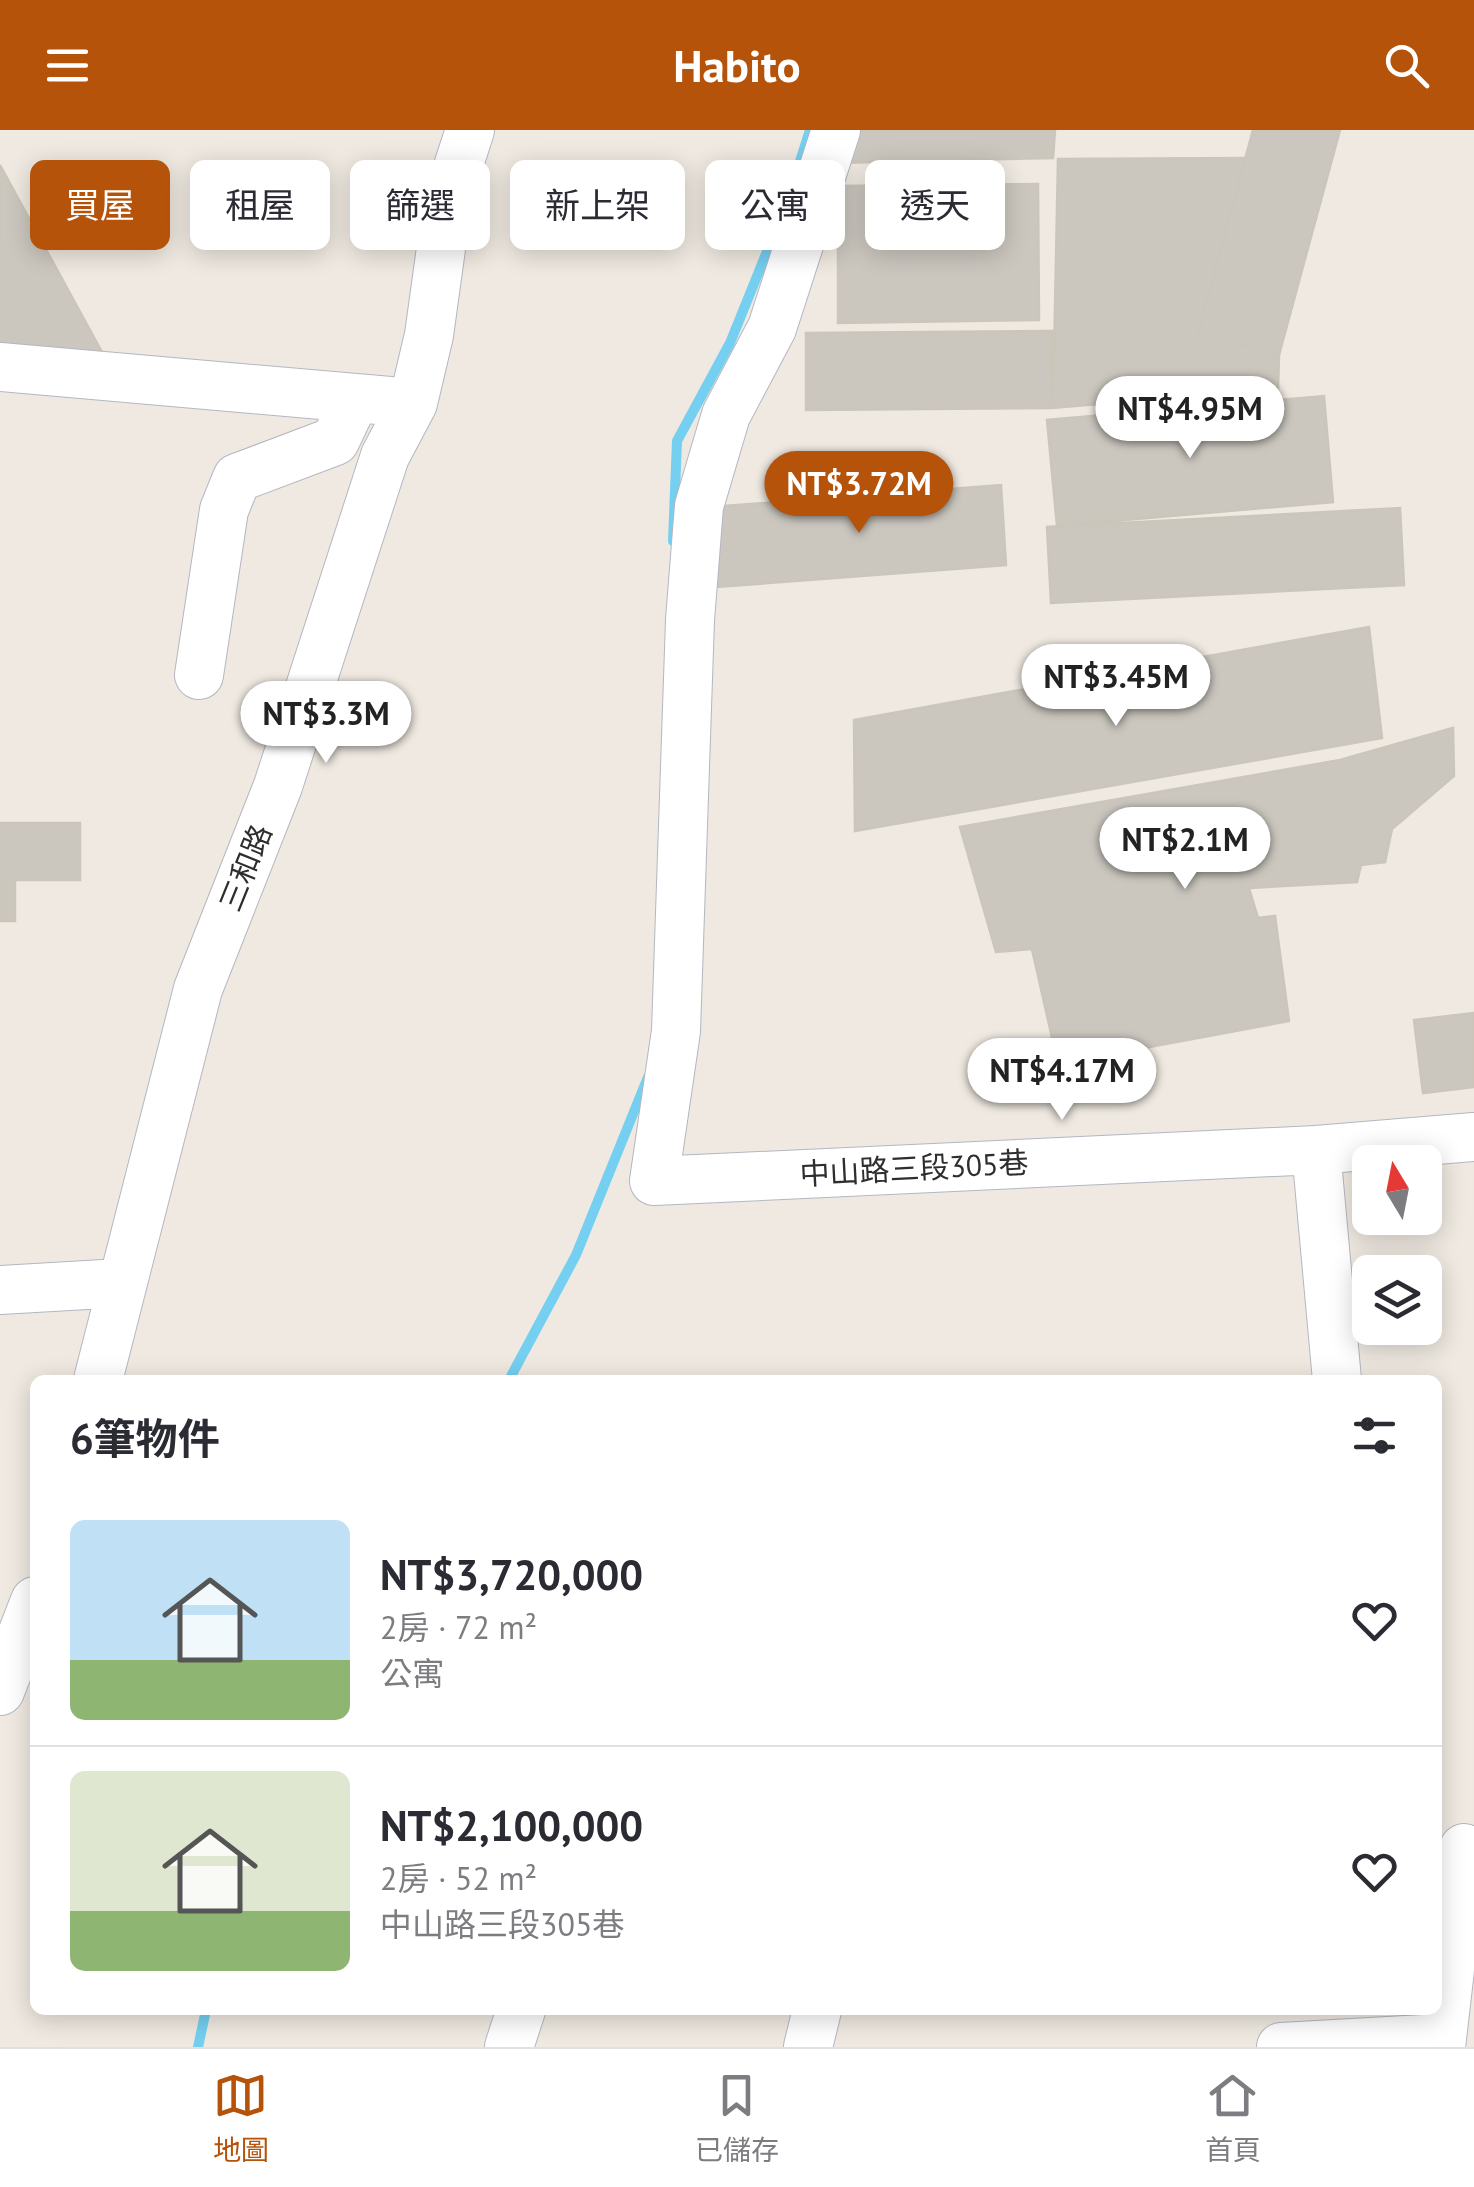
<!DOCTYPE html>
<html lang="zh-TW">
<head>
<meta charset="utf-8">
<style>
  body { margin:0; font-family:"PT Sans","Noto Sans TC",sans-serif; background:#f7f7f7; color:#2b2b33; height:100vh; display:flex; flex-direction:column; font-size:38px; white-space:nowrap }
  * { box-sizing:border-box; margin:0 }
  p { font-size:32px; color:#7c7c81 }
  .icon { flex:none; width:55px; height:55px; fill:none; stroke:currentColor; stroke-width:2; stroke-linecap:round; stroke-linejoin:round }
  .map { position:relative; flex:1; overflow:hidden }
  .sheet { position:absolute; left:30px; top:1245px; width:1412px; height:640px; display:flex; flex-direction:column; background:#fff; border-radius:15px; box-shadow:0 5px 25px #0003 }
  .sheet>* { flex:none }
  .top-card { position:absolute; left:30px; top:30px; width:1415px; height:90px; display:flex; gap:20px }
  .needle { width:65px; rotate:350deg }
  .fabs { position:absolute; left:1352px; top:1015px; display:grid; gap:20px }
  .fabs a { display:grid; place-items:center; width:90px; height:90px; border-radius:15px; background:#fff; box-shadow:0 5px 25px #0003; font-size:50px }
  .price { position:absolute; translate:-50% -85px; padding:0 22px; border-radius:35px; background:#fff; color:#222; font-size:32px; line-height:65px; filter:drop-shadow(0 2px 5px #0008) }
  .price::after { content:''; position:absolute; left:50%; top:60px; width:30px; height:22px; margin-left:-15px; background:inherit; clip-path:polygon(0 0,100% 0,50% 100%) }
  .price.selected { background:#b45309; color:#fff }
  ul { padding:0; list-style:none }
  li { display:flex; align-items:center; gap:30px; height:250px; padding:0 40px }
  li+li { border-top:2px solid #e1e1e2 }
  li span { display:grid; place-items:center; flex:none; width:280px; height:200px; border-radius:15px; color:#555 }
  li>.icon { margin-inline-start:auto }
  span .icon { width:120px; height:120px; fill:#fffc; stroke-width:1 }
  li b { font-size:42px }
  h2 { display:flex; justify-content:space-between; align-items:center; height:120px; padding:0 40px; font-size:42px }
  .tag { padding:0 35px; border-radius:15px; background:#fff; box-shadow:0 5px 25px #0003; font-size:35px; line-height:90px }
  .tag.selected { background:#b45309; color:#fff }
  header { display:flex; justify-content:space-between; align-items:center; height:130px; padding:0 40px; background:#b45309; color:#fff; font-size:45px; font-weight:700 }
  .dock { display:flex; justify-content:space-around; align-items:center; height:140px; border-top:2px solid #e1e1e2; background:#fff; font-size:28px; color:#7c7c81 }
  .dock a { display:grid; justify-items:center; gap:5px }
  .dock .selected { color:#b45309 }
  .map>svg:first-child { display:block }
</style>
</head>
<body>
<header><svg class="icon" aria-label="menu" viewBox="0 0 24 24"><path d="M4 6h16M4 12h16M4 18h16"/></svg>Habito<svg class="icon" aria-label="search" viewBox="0 0 24 24"><circle cx="10" cy="10" r="6"/><path d="M15 15l6 6"/></svg></header>
<div class="map">
<svg width="1474" height="1917" viewBox="0 0 1474 1917">
  <rect width="100%" height="100%" fill="#efe9e1"/>
  <g fill="none" stroke-linecap="round" stroke-linejoin="round">
    <path stroke="#75cff0" stroke-width="10" d="M 673,411 L 677,311 L 730,213 L 787,72 L 810,0
      M 509,1250 L 576,1125 L 648,947
      M 198,1917 L 206,1880"/>
  </g>
  <path fill="#cbc7bf" stroke="#cbc5ba" stroke-width="2.5" d="M 842,0 L 1055,0 L 1053,28 L 836,33 Z
    M 1253,0 L 1340,0 L 1279,225 L 1198,203 Z
    M 1246,28 L 1198,203 L 1279,225 L 1278,259 L 1053,278 L 1058,29 Z
    M 0,35 L 110,237 L 0,244 Z
    M 1038,54 L 1039,190 L 838,193 L 838,56 Z
    M 1052,201 L 1053,278 L 806,280 L 806,203 Z
    M 1324,266 L 1333,372 L 1057,396 L 1047,290 Z
    M 1001,355 L 1006,435 L 717,457 L 711,377 Z
    M 1400,378 L 1404,455 L 1051,473 L 1047,397 Z
    M 1369,497 L 1382,608 L 855,701 L 854,590 Z
    M 1453,598 L 1454,646 L 1392,699 L 1385,732 L 1361,735 L 1357,752 L 1249,758 L 1258,788 L 1275,786 L 1289,891 L 1058,934 L 1032,819 L 996,822 L 960,697 L 1340,630 Z
    M 0,693 L 80,693 L 80,750 L 15,750 L 15,791 L 0,791 Z
    M 1474,883 L 1474,957 L 1423,963 L 1414,890 Z"/>
  <g fill="none" stroke-linecap="round" stroke-linejoin="round">
    <g stroke="#b4b7c1" stroke-width="50">
      <path id="minor" d="M 836,0 L 772,198 L 726,285 L 699,376 L 690,490 L 676,901 L 654,1051 L 1316,1020 L 1474,1007
        M 0,237 L 413,273
        M 199,545 L 224,380 L 237,348 L 335,311 L 355,269
        M 1316,1020 L 1337,1250
        M 0,1160 L 121,1153
        M 98,1250 L 198,859 L 278,656 L 385,326 L 413,273 L 429,205 L 448,68 L 470,0
        M 0,1561 L 35,1471
        M 509,1917 L 521,1880
        M 808,1917 L 817,1880
        M 1281,1917 L 1442,1908
        M 1441,1917 L 1464,1718"/>
    </g>
    <use href="#minor" stroke="#fff" stroke-width="48"/>
  </g>
  <g text-anchor="middle" stroke-width="9" stroke-linejoin="round" paint-order="stroke">
    <g font-size="30" fill="#2e2e2e" stroke="#fff">
      <text transform="translate(246 738) rotate(-68)" y="10">三和路</text>
      <text transform="translate(914 1039) rotate(-3)" y="10">中山路三段305巷</text>
    </g>
  </g>
</svg>
<div class="fabs">
<a><svg class="needle" viewBox="-14 -14 28 28"><path d="M0-13l5 13h-10z" fill="#e53935"/><path d="M0 13l5-13h-10z" fill="#7c7c81"/></svg></a>
<a><svg class="icon" aria-label="layers" viewBox="0 0 24 24"><path d="M12 4l9 5-9 5-9-5zM3 14l9 5 9-5"/></svg></a>
</div>
<b class="price" style="left:1190px;top:331px">NT$4.95M</b>
<b class="price selected" style="left:859px;top:406px">NT$3.72M</b>
<b class="price" style="left:1116px;top:599px">NT$3.45M</b>
<b class="price" style="left:326px;top:636px">NT$3.3M</b>
<b class="price" style="left:1185px;top:762px">NT$2.1M</b>
<b class="price" style="left:1062px;top:993px">NT$4.17M</b>
<div class="top-card">
<a class="tag selected">買屋</a>
<a class="tag">租屋</a>
<a class="tag">篩選</a>
<a class="tag">新上架</a>
<a class="tag">公寓</a>
<a class="tag">透天</a>
</div>
<section class="sheet">
<h2>6筆物件<svg class="icon" aria-label="filters" viewBox="0 0 24 24"><path d="M4 7h16M4 17h16"/><circle cx="9" cy="7" r="2"/><circle cx="15" cy="17" r="2"/></svg></h2>
<ul>
<li><span style="background:linear-gradient(#bfe0f5 70%,#8fb573 0)"><svg class="icon" aria-label="home" viewBox="0 0 24 24"><path d="M3 11l9-7 9 7M6 9v11h12V9"/></svg></span><div><b>NT$3,720,000</b><p>2房 · 72 m²</p><p>公寓</p></div><svg class="icon" aria-label="heart" viewBox="0 0 24 24"><path d="M12 20l-8-8c-3-5 5-10 8-4 3-6 11-1 8 4z"/></svg></li>
<li><span style="background:linear-gradient(#dfe7d0 70%,#8fb573 0)"><svg class="icon" aria-label="home" viewBox="0 0 24 24"><path d="M3 11l9-7 9 7M6 9v11h12V9"/></svg></span><div><b>NT$2,100,000</b><p>2房 · 52 m²</p><p>中山路三段305巷</p></div><svg class="icon" aria-label="heart" viewBox="0 0 24 24"><path d="M12 20l-8-8c-3-5 5-10 8-4 3-6 11-1 8 4z"/></svg></li>
</ul>
</section>
</div>
<nav class="dock">
<a class="selected"><svg class="icon" aria-label="map" viewBox="0 0 24 24"><path d="M3 6l6-2 6 2 6-2v14l-6 2-6-2-6 2zM9 4v14M15 6v14"/></svg>地圖</a>
<a><svg class="icon" aria-label="saved" viewBox="0 0 24 24"><path d="M7 4h10v16l-5-4-5 4z"/></svg>已儲存</a>
<a><svg class="icon" aria-label="home" viewBox="0 0 24 24"><path d="M3 11l9-7 9 7M6 9v11h12V9"/></svg>首頁</a>
</nav>
</body>
</html>
